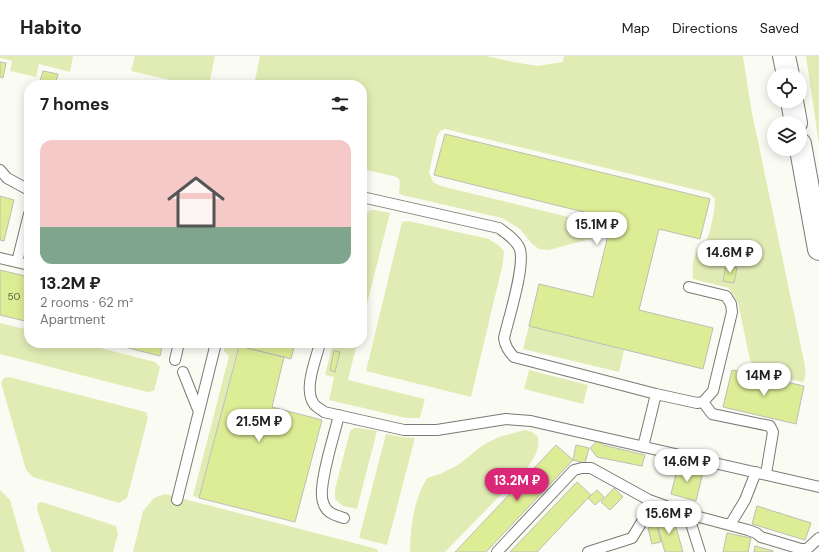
<!DOCTYPE html>
<html lang="en">
<head>
<meta charset="utf-8">
<style>
  body { margin:0; font-family:"DM Sans",sans-serif; background:#f2f2f2; color:#222; height:100vh; display:flex; flex-direction:column; font-size:15px; white-space:nowrap }
  * { box-sizing:border-box; margin:0 }
  p { font-size:13px; color:#767676 }
  .icon { flex:none; width:22px; height:22px; fill:none; stroke:currentColor; stroke-width:2; stroke-linecap:round; stroke-linejoin:round }
  .map { position:relative; flex:1; overflow:hidden }
  .details { position:absolute; left:24px; top:24px; width:343px; height:268px; display:flex; flex-direction:column; background:#fff; border-radius:16px; box-shadow:0 2px 10px #0003 }
  .details>* { flex:none }
  .fabs { position:absolute; left:767px; top:12px; display:grid; gap:8px }
  .fabs a { display:grid; place-items:center; width:40px; height:40px; border-radius:50%; background:#fff; box-shadow:0 2px 10px #0003; font-size:20px }
  .price { position:absolute; translate:-50% -34px; padding:0 9px; border-radius:14px; background:#fff; color:#222; font-size:13px; line-height:26px; filter:drop-shadow(0 1px 2px #0008) }
  .price::after { content:''; position:absolute; left:50%; top:24px; width:12px; height:9px; margin-left:-6px; background:inherit; clip-path:polygon(0 0,100% 0,50% 100%) }
  .price.selected { background:#db2777; color:#fff }
  ul { padding:0; list-style:none }
  li { display:grid; align-content:center; gap:8px; height:212px; padding:0 16px }
  li span { display:grid; place-items:center; height:124px; border-radius:12px; color:#555 }
  li>.icon { margin-inline-start:auto }
  span .icon { width:72px; height:72px; fill:#fffc; stroke-width:1 }
  li b { font-size:17px }
  h2 { display:flex; justify-content:space-between; align-items:center; height:48px; padding:0 16px; font-size:17px }
  header { display:flex; align-items:center; gap:24px; box-sizing:border-box; height:56px; padding:0 20px; background:#fff; border-bottom:1px solid #e0e0e0 }
  header strong { font-size:19px }
  nav { display:flex; gap:22px; margin-inline-start:auto; font-size:14px }
  .map>svg:first-child { display:block }
</style>
</head>
<body>
<header>
<strong>Habito</strong>
<nav><a>Map</a><a>Directions</a><a>Saved</a></nav>
</header>
<div class="map">
<svg width="819" height="496" viewBox="0 0 819 496">
  <rect width="100%" height="100%" fill="#fafcf4"/>
  <path fill="#e1ecb5" d="M 0,0 L 73,0 L 70,16 L 39,8 L 36,21 L 10,15 L 12,5 L 0,2 Z
    M 135,0 L 215,0 L 209,29 L 192,29 L 131,15 Z
    M 260,0 L 486,0 L 513,6 L 538,10 L 563,6 L 564,0 L 743,0 L 751,52 L 804,305 C 805,312 807,319 803,326 L 766,318 L 756,312 L 750,304 L 738,247 L 729,232 L 693,223 C 692,212 692,202 699,193 C 702,190 705,187 707,183 C 711,175 715,152 715,143 L 709,137 L 445,73 L 440,75 L 437,81 L 429,116 L 433,126 L 441,130 L 597,168 L 600,173 L 598,179 L 594,182 L 549,194 L 539,193 L 532,188 L 520,173 L 502,162 L 402,139 L 399,137 L 400,125 L 397,121 L 362,113 L 362,29 L 254,29 Z
    M 806,0 L 819,0 L 819,89 Z
    M 370,154 L 375,154 L 390,157 L 362,267 L 362,173 L 366,158 Z
    M 408,165 L 489,183 L 498,189 L 504,195 L 503,207 L 471,341 L 366,315 L 402,166 Z
    M 0,267 L 29,274 L 29,287 L 80,287 L 155,306 L 160,311 L 154,335 L 147,336 L 0,298 Z
    M 529,270 L 624,294 L 619,316 L 523,293 Z
    M 224,287 L 239,287 L 199,442 L 193,440 L 229,300 L 224,295 Z
    M 333,287 L 357,287 L 348,324 L 425,343 L 420,362 L 406,362 L 329,344 L 334,321 L 325,319 Z
    M 529,314 L 588,329 L 583,348 L 524,333 Z
    M 9,321 L 146,356 L 148,362 L 127,442 L 119,447 L 33,421 L 26,414 L 1,327 L 4,322 Z
    M 354,372 L 359,372 L 377,375 L 357,453 L 343,450 L 335,443 L 335,433 L 350,375 Z
    M 525,374 L 532,376 L 538,381 C 540,394 534,402 527,412 L 445,496 L 410,496 C 410,471 414,443 427,422 L 440,418 L 458,409 L 483,389 L 499,381 Z
    M 386,378 L 402,381 L 415,382 L 387,489 L 359,482 Z
    M 0,434 L 10,444 L 25,496 L 0,496 Z
    M 165,438 L 377,493 L 378,496 L 133,496 L 143,455 L 154,442 Z
    M 42,446 L 116,470 L 118,478 L 113,496 L 51,496 L 37,453 L 38,447 Z"/>
  <path fill="#dded95" stroke="#bcbeb6" d="M 0,6 L 6,7 L 3,22 L 0,21 Z
    M 43,15 L 58,18 L 55,29 L 39,29 Z
    M 445,78 L 710,143 L 700,183 L 659,173 L 639,254 L 713,272 L 703,313 L 529,270 L 539,228 L 593,241 L 612,163 L 434,119 Z
    M 0,140 L 14,144 L 4,185 L 0,184 Z
    M 726,210 L 737,212 L 734,227 L 723,225 Z
    M 0,214 L 29,221 L 29,266 L 0,259 Z
    M 109,287 L 163,287 L 160,300 Z
    M 239,287 L 295,287 L 291,303 L 239,290 Z
    M 239,290 L 284,301 L 272,351 L 322,364 L 295,466 L 199,442 Z
    M 334,295 L 340,296 L 335,316 L 330,314 Z
    M 732,314 L 804,330 L 796,368 L 723,351 Z
    M 598,384 L 603,389 L 645,399 L 642,410 L 597,401 L 590,392 Z
    M 556,389 L 573,404 L 486,496 L 455,496 Z
    M 576,389 L 589,392 L 585,407 L 573,404 Z
    M 678,410 L 703,416 L 696,445 L 671,438 Z
    M 577,426 L 591,439 L 537,496 L 510,496 Z
    M 614,432 L 623,441 L 610,454 L 601,446 Z
    M 597,434 L 604,441 L 595,449 L 588,442 Z
    M 757,450 L 811,467 L 805,484 L 752,468 Z
    M 673,461 L 683,496 L 665,496 L 656,465 Z
    M 657,469 L 661,486 L 652,488 L 648,472 Z
    M 727,477 L 751,482 L 748,496 L 723,496 Z
    M 755,490 L 773,495 L 773,496 L 754,496 Z"/>
  <g fill="none" stroke-linecap="round" stroke-linejoin="round">
    <g stroke="#797b74" stroke-width="12">
      <path id="lane" d="M 0,114 L 7,122 L 29,134
        M 362,141 L 499,172 C 507,178 515,183 519,191 C 527,206 508,264 504,282 C 505,290 508,295 514,301 L 656,338 L 697,347 L 703,346 L 713,335 L 732,256 L 731,248 L 726,240 L 689,231
        M 0,202 L 29,209
        M 17,206 L 29,158
        M 320,287 C 316,304 303,333 314,348 C 316,351 321,353 324,356 L 404,374 L 437,374 L 506,363 L 531,365 L 819,431
        M 175,304 L 179,287
        M 183,316 L 199,356
        M 703,346 L 712,358 L 770,370 L 773,376 L 766,418
        M 339,359 C 335,377 317,431 323,446 C 326,457 334,459 344,462
        M 643,391 L 656,338
        M 177,444 L 216,287
        M 688,458 L 700,496
        M 730,469 L 745,444 L 756,416
        M 497,496 L 574,414 L 582,412 L 591,412 L 649,444 L 688,458 L 748,474 L 756,477 L 761,481 L 801,493 L 807,493 L 819,482
        M 588,496 L 632,482 L 643,464 L 649,444"/>
    </g>
    <g stroke="#797b74" stroke-width="24">
      <path id="secondary" d="M 784,0 L 788,19
        M 792,45 L 796,67
        M 800,88 L 819,193"/>
    </g>
    <use href="#lane" stroke="#fff" stroke-width="10"/>
    <use href="#secondary" stroke="#fff" stroke-width="22"/>
  </g>
  <g text-anchor="middle" stroke-width="4" stroke-linejoin="round" paint-order="stroke">
    <g font-size="10" fill="#5a5e46">
      <text x="14" y="244">50</text>
    </g>
  </g>
</svg>
<div class="fabs">
<a><svg class="icon" aria-label="locate" viewBox="0 0 24 24"><circle cx="12" cy="12" r="6"/><path d="M12 2v4M12 18v4M2 12h4M18 12h4"/></svg></a>
<a><svg class="icon" aria-label="layers" viewBox="0 0 24 24"><path d="M12 4l9 5-9 5-9-5zM3 14l9 5 9-5"/></svg></a>
</div>
<b class="price" style="left:597px;top:190px">15.1M ₽</b>
<b class="price" style="left:730px;top:218px">14.6M ₽</b>
<b class="price" style="left:764px;top:341px">14M ₽</b>
<b class="price" style="left:259px;top:387px">21.5M ₽</b>
<b class="price" style="left:687px;top:427px">14.6M ₽</b>
<b class="price selected" style="left:517px;top:446px">13.2M ₽</b>
<b class="price" style="left:669px;top:479px">15.6M ₽</b>
<section class="details">
<h2>7 homes<svg class="icon" aria-label="filters" viewBox="0 0 24 24"><path d="M4 7h16M4 17h16"/><circle cx="9" cy="7" r="2"/><circle cx="15" cy="17" r="2"/></svg></h2>
<ul>
<li><span style="background:linear-gradient(#f6c9c9 70%,#7fa58c 0)"><svg class="icon" aria-label="home" viewBox="0 0 24 24"><path d="M3 11l9-7 9 7M6 9v11h12V9"/></svg></span><div><b>13.2M ₽</b><p>2 rooms · 62 m²</p><p>Apartment</p></div></li>
</ul>
</section>
</div>
</body>
</html>
